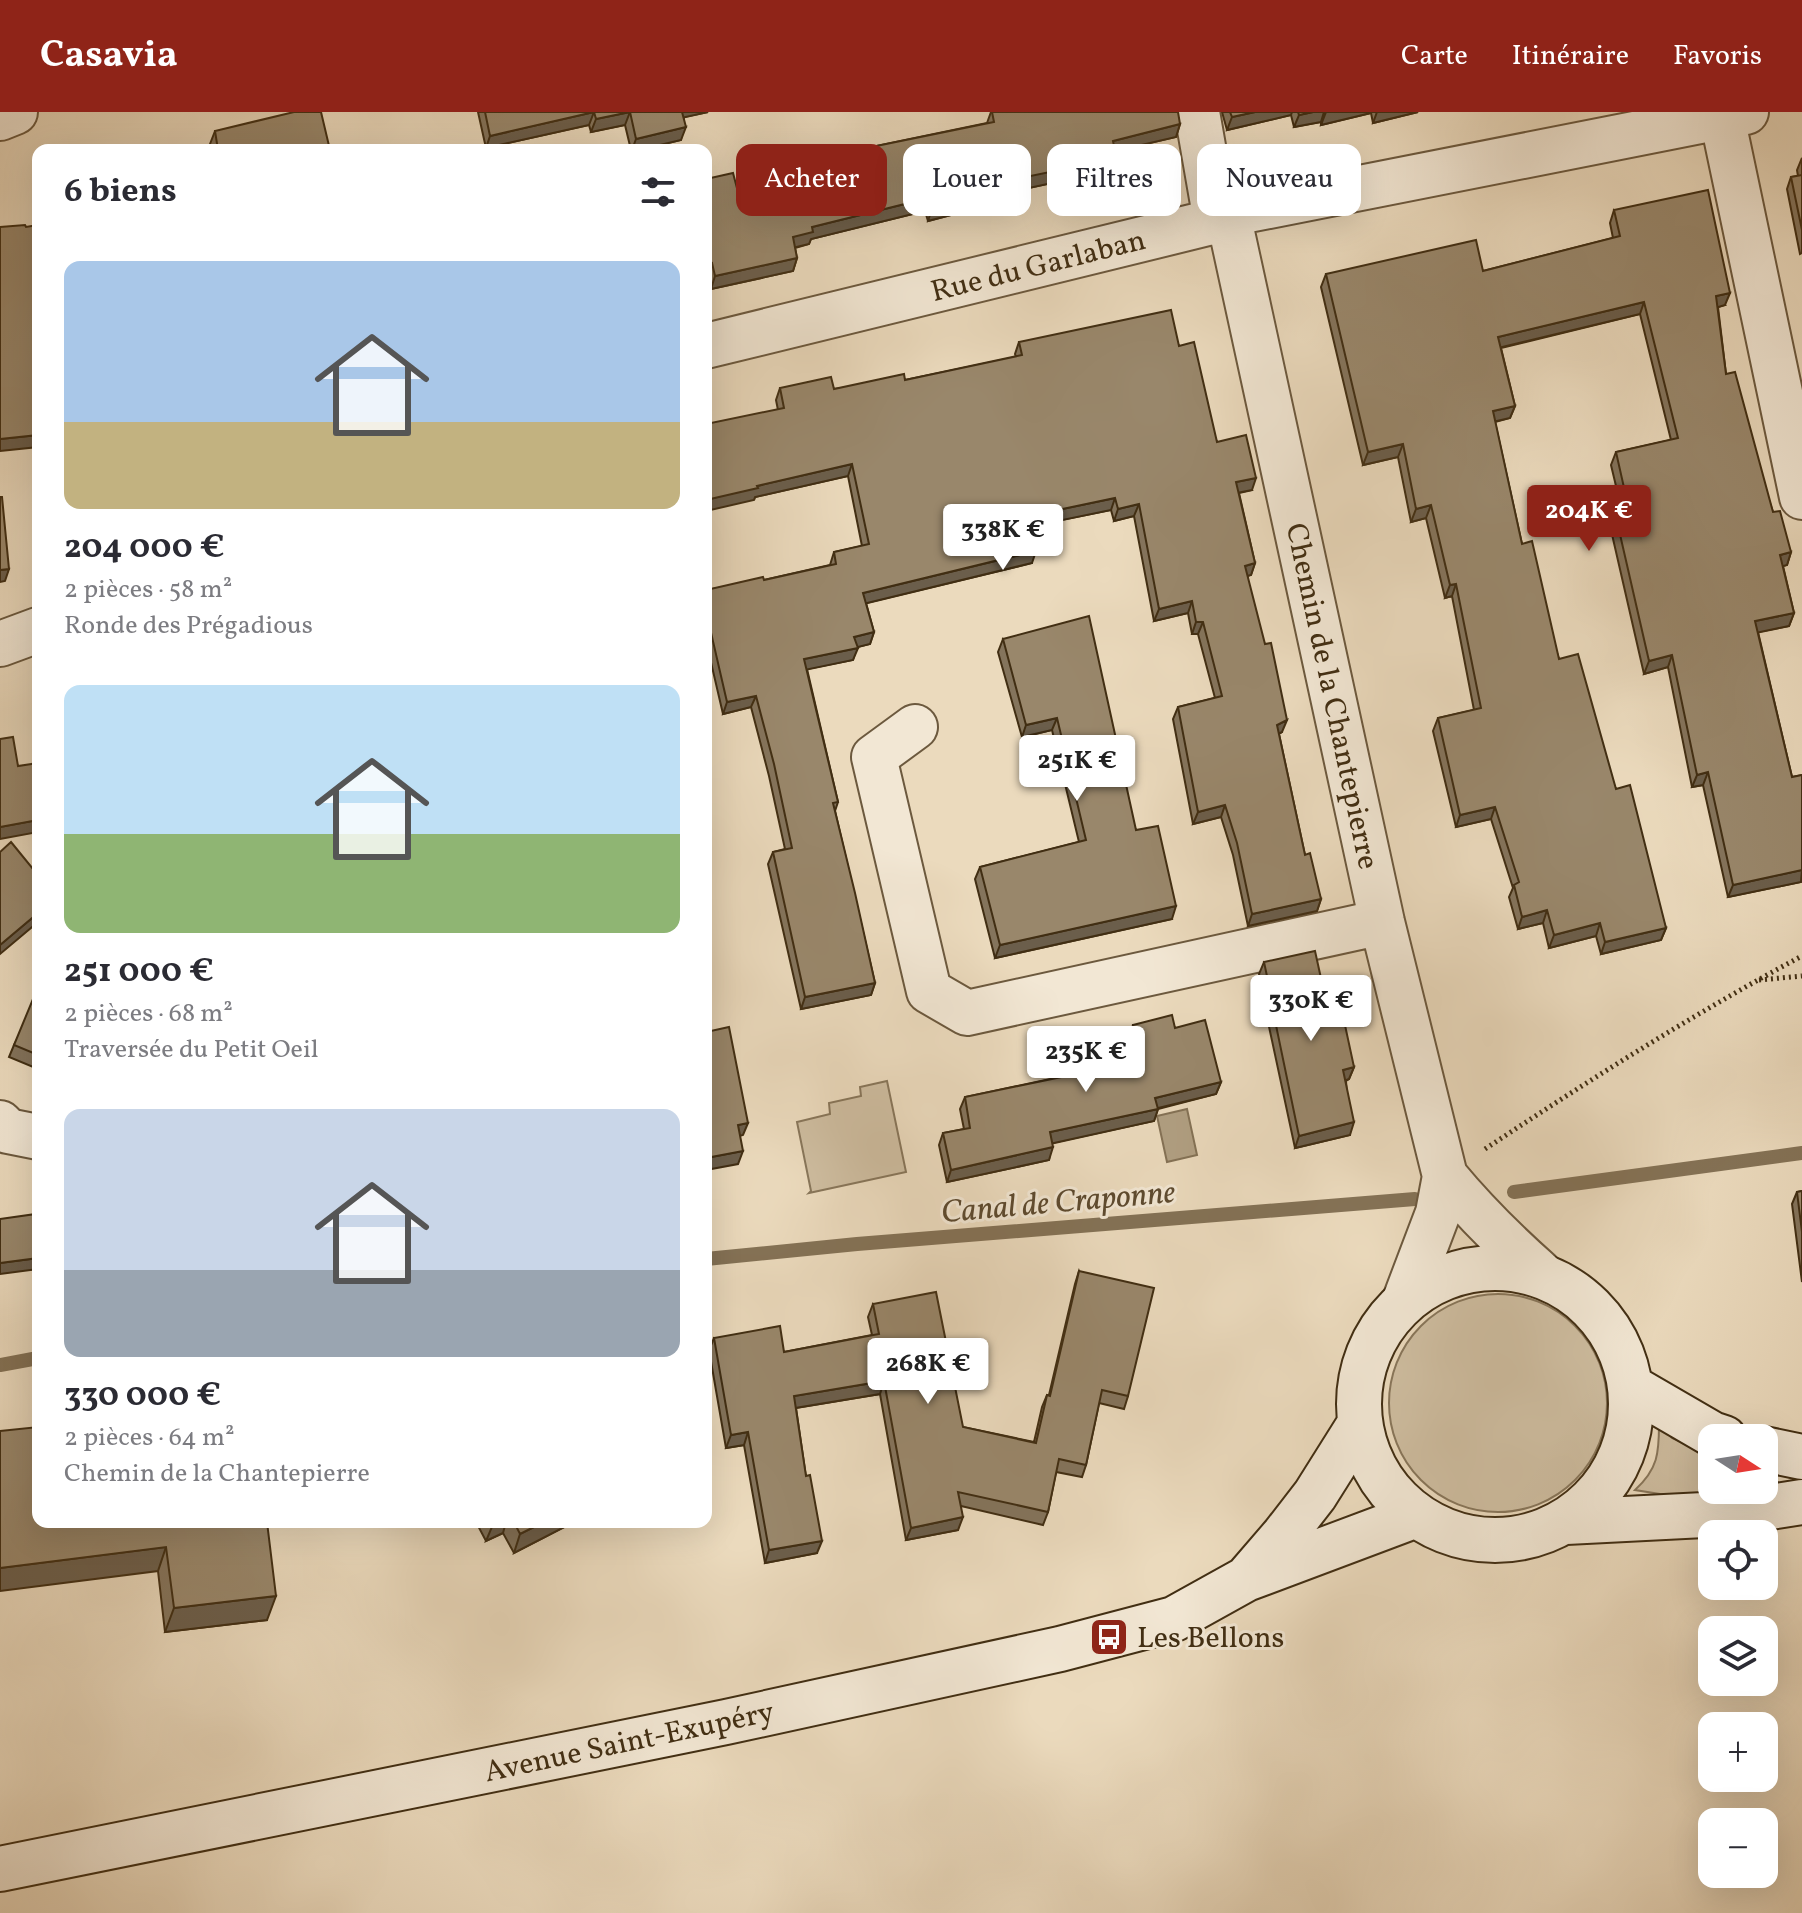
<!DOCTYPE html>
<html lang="fr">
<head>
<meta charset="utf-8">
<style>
  body { margin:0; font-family:Vollkorn,serif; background:#f2f2f3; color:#2b2b33; height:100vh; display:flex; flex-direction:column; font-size:30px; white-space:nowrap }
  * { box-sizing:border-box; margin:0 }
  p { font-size:26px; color:#7c7c81 }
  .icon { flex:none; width:44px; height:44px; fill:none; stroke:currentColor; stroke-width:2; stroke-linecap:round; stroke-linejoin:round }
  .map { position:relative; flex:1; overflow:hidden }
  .sheet { position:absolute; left:32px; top:32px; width:680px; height:1384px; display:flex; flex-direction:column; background:#fff; border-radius:16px; box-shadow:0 8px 32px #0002 }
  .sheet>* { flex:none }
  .banner { position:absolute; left:736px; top:32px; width:760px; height:72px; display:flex; gap:16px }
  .needle { width:52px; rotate:102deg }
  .tools { position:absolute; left:1698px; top:1312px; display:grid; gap:16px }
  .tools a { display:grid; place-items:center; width:80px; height:80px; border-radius:16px; background:#fff; box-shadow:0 8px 32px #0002; font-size:40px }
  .price { position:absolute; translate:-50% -68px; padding:0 18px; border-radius:8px; background:#fff; color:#222; font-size:26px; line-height:52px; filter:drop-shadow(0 2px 4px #0008) }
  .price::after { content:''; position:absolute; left:50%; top:48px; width:24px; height:18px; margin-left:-12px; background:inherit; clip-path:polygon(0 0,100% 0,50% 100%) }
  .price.current { background:#8f2418; color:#fff }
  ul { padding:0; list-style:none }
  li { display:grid; align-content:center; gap:16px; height:424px; padding:0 32px }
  li span { display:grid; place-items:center; height:248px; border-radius:16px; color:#555 }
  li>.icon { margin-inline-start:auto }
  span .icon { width:144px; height:144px; fill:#fffc; stroke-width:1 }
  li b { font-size:34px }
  h2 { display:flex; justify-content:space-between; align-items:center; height:96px; padding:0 32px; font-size:34px }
  .pill { padding:0 28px; border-radius:16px; background:#fff; box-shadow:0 8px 32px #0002; font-size:28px; line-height:72px }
  .pill.current { background:#8f2418; color:#fff }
  header { display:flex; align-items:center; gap:48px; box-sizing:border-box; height:112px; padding:0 40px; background:#8f2418; color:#fff }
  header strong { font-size:38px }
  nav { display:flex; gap:44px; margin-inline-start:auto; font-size:28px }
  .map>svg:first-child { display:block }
</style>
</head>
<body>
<header>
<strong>Casavia</strong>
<nav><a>Carte</a><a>Itinéraire</a><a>Favoris</a></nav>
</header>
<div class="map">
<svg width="1802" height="1801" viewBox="0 0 1802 1801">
  <rect width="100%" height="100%" fill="#ebdabd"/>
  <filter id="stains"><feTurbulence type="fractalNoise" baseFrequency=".0025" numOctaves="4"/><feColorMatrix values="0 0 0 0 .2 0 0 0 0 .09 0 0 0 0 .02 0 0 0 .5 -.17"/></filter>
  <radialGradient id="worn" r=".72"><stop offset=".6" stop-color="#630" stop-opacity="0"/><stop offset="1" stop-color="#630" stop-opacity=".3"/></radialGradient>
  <path fill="#cebda0" stroke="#88765a" stroke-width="2" d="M 887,969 L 906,1060 L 809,1081 L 811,1079 L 797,1010 L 830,1002 L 829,991 L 861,984 L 860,975 Z
    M1389 1291a109 109 0 1 1 218 0a109 109 0 1 1-218 0Z
    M 1659,1312 L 1672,1326 L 1712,1345 L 1712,1378 L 1755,1378 L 1685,1386 L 1635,1378 C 1658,1357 1659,1341 1659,1312 Z"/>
  <path fill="#b1a083" stroke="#847256" stroke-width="2" d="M 1187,997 L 1197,1043 L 1167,1050 L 1157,1004 Z"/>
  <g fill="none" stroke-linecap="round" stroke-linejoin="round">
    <path stroke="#847256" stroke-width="14" d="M 1514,1080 L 1802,1041
      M 706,1147 L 857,1132 L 1415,1087
      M 0,1253 L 38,1246"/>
    <g stroke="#6c593e" stroke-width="48">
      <path id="street" d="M 1197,0 L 1216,109
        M 1722,5 L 1802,385
        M 0,6 L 15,0
        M 1228,102 L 1382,810 L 1445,1064
        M 706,234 L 1216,109 L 1228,102 L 1746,0
        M 0,532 L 38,518
        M 915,615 L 874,645 L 929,879 L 967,901 L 1382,810
        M 0,1011 L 8,1019 L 38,1025
        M 1405,1188 L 1438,1101 L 1445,1064 C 1474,1099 1506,1131 1540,1161"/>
    </g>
    <g stroke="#412e13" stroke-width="48">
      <path id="secondary" d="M1359 1292a136 136 0 1 1 272 0a136 136 0 1 1-272 0Z
        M 1631,1275 L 1712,1322 L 1724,1326
        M 1764,1337 L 1802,1345
        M 1566,1410 L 1724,1402 L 1802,1390
        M 1247,1466 L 1284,1423 L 1315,1383 L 1359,1313
        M 0,1757 L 726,1610 L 1060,1537 L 1174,1507 L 1246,1467 L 1414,1404"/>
    </g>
    <path stroke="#412e13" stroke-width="5" stroke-dasharray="2 4" stroke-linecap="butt" d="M 1759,868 L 1802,864
      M 1485,1037 C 1588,969 1693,902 1802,844"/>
    <use href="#street" stroke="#f2e7d4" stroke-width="44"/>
    <use href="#secondary" stroke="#f2e7d4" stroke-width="44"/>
  </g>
  <path fill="#84745c" stroke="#412e13" stroke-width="2" d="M 478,0 L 708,0 L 684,5 L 681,28 L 639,38 L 631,38 L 625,13 L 591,20 L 589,13 L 486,36 Z
    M 991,0 L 1180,12 L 1176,25 L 1115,39 L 1110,51 L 1082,58 L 1080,65 L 978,87 L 974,97 L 928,109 L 925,99 L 811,127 L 809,132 L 795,136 L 797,146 L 793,159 L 711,177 L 707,163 L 706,164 L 706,67 L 738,80 L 838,58 L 837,53 L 842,41 L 987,11 Z
    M 1222,0 L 1418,0 L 1373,11 L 1371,1 L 1321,13 L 1321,10 L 1294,15 L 1291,3 L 1227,18 Z
    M 215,19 L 330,38 L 211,38 L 210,32 Z
    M 1802,46 L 1802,141 L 1800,142 L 1787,77 L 1791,65 L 1798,64 L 1797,58 Z
    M 1614,98 L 1725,193 L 1718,195 L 1726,262 L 1773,400 L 1791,440 L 1787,453 L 1783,454 L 1794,501 L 1789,514 L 1758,520 L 1792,665 L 1802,663 L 1802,766 L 1801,770 L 1728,785 L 1703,673 L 1692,675 L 1668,555 L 1644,562 L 1611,418 L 1616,405 L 1619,404 L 1621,395 L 1611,353 L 1616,340 L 1671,328 L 1640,202 L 1501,236 L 1515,294 L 1510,306 L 1495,310 L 1522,432 L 1559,547 L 1616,677 L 1666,816 L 1661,828 L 1601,842 L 1596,824 L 1549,836 L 1543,811 L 1518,817 L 1509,785 L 1513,776 L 1491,707 L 1456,715 L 1433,619 L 1438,606 L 1474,598 L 1452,484 L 1445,486 L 1426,406 L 1411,410 L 1398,345 L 1363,353 L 1321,175 L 1326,162 L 1483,159 L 1613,126 L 1610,111 Z
    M 1019,230 L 1179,234 L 1217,330 L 1252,378 L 1239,381 L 1255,451 L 1251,463 L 1247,464 L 1282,620 L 1279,622 L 1305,743 L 1321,787 L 1317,799 L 1248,814 L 1233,743 L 1221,705 L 1193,712 L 1173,607 L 1178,595 L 1215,586 L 1198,522 L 1192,522 L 1188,501 L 1154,509 L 1134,404 L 1114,409 L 1111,398 L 1031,414 L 1032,451 L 866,491 L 874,520 L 870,532 L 857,535 L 853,548 L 807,557 L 838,690 L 835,699 L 875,871 L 871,883 L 801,897 L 768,752 L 773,740 L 785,737 L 769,664 L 751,595 L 723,602 L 706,529 L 706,478 L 764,468 L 830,453 L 834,440 L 862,434 L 848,364 L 755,385 L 754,388 L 778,298 L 776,288 L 780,276 L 834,277 L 905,268 L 1016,245 L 1015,242 Z
    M 1003,527 L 1136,718 L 1172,807 L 995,846 L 975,767 L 980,755 L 1079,730 L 1052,618 L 1022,625 L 998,540 Z
    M 1264,850 L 1324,880 L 1354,955 L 1349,967 L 1346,969 L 1350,1023 L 1295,1036 L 1262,882 L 1263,879 L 1259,862 Z
    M 38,889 L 38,957 L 9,945 L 14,933 Z
    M 1133,913 L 1175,916 L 1221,970 L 1216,982 L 1158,997 L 1154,1009 L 1052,1031 L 1049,1048 L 947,1070 L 939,1033 L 943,1021 L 964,1017 L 960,997 L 965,985 L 1074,962 L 1079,951 L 1132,940 L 1129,925 Z
    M 1802,1079 L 1802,1170 L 1792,1092 L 1797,1080 Z
    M 1079,1159 L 1128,1284 L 1124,1297 L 1099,1291 L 1086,1353 L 1082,1365 L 1056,1360 L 1048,1400 L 1043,1413 L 961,1394 L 958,1418 L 906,1428 L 880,1282 L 796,1296 L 817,1441 L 765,1451 L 744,1333 L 726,1336 L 709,1238 L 714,1226 L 784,1240 L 872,1223 L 868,1205 L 873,1192 L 963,1315 L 1034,1330 L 1042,1295 L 1047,1283 L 1049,1283 L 1075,1172 Z
    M 0,1319 L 267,1410 L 267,1508 L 165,1520 L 158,1459 Z
    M 476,1410 L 574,1410 L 514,1441 L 503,1421 L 486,1429 Z"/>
  <path fill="#6b5e4b" stroke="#412e13" stroke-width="2" d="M 594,0 L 589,13 L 486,36 L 490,24 Z
    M 630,0 L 625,13 L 591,20 L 596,7 Z
    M 679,0 L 708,0 L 677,7 Z
    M 1255,0 L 1292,0 L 1291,3 L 1227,18 L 1232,5 Z
    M 1313,0 L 1324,0 L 1321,10 L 1294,15 L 1299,3 Z
    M 1326,0 L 1371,0 L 1371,1 L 1321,13 Z
    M 1377,0 L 1418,0 L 1373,11 Z
    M 1180,12 L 1176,25 L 1115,39 L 1110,51 L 1082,58 L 1080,65 L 978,87 L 974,97 L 928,109 L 932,96 L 977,75 L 1083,47 L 1113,29 Z
    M 686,15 L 681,28 L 639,38 L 632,38 L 636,27 Z
    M 929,86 L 925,99 L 811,127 L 809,132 L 788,137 L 793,125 L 812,115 Z
    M 797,146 L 793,159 L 711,177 L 715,164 Z
    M 712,151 L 707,163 L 706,164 L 706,152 Z
    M 1730,181 L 1725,193 L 1712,197 L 1716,184 Z
    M 1644,190 L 1640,202 L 1494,237 L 1498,225 Z
    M 1515,294 L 1510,306 L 1488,311 L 1493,299 Z
    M 38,323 L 38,335 L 0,339 L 0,327 Z
    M 1403,332 L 1398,345 L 1363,353 L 1368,340 Z
    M 852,352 L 848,364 L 755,385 L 754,388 L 706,399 L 706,388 L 757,374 Z
    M 1256,366 L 1252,378 L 1232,382 L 1236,370 Z
    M 1115,386 L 1111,398 L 1024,416 L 1029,404 Z
    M 1139,392 L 1134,404 L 1114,409 L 1118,397 Z
    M 1431,393 L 1426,406 L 1411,410 L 1416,397 Z
    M 1036,439 L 1032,451 L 859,493 L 863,481 Z
    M 1791,440 L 1787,453 L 1776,456 L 1780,443 Z
    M 1255,451 L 1251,463 L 1240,466 L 1245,454 Z
    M 9,457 L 5,469 L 0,470 L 0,458 Z
    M 1456,472 L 1452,484 L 1445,486 L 1450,473 Z
    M 1192,489 L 1188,501 L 1154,509 L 1159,497 Z
    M 1794,501 L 1789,514 L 1751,522 L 1755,509 Z
    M 1196,510 L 1203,510 L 1198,522 L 1192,522 Z
    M 874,520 L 870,532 L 850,537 L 854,525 Z
    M 858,536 L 853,548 L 800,559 L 804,547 Z
    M 1672,543 L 1668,555 L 1644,562 L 1649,549 Z
    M 756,584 L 751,595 L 723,602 L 727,590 Z
    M 1057,606 L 1052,618 L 1022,625 L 1026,613 Z
    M 1287,608 L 1282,620 L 1272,625 L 1277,613 Z
    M 1708,660 L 1703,673 L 1692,675 L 1697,663 Z
    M 1225,693 L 1221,705 L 1193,712 L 1198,700 Z
    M 1495,695 L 1491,707 L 1456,715 L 1460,703 Z
    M 38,708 L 38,720 L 0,727 L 0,715 Z
    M 1802,758 L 1801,770 L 1728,785 L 1733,773 Z
    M 1321,787 L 1317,799 L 1248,814 L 1252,802 Z
    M 1176,794 L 1172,807 L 995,846 L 1000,833 Z
    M 1547,798 L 1543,811 L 1518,817 L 1522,805 Z
    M 38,801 L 38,810 L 0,842 L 0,833 Z
    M 1600,811 L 1596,824 L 1549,836 L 1554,823 Z
    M 1666,816 L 1661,828 L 1601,842 L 1605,830 Z
    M 875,871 L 871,883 L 801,897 L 805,885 Z
    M 1354,955 L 1349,967 L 1339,971 L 1343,958 Z
    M 1221,970 L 1216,982 L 1150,998 L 1155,986 Z
    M 1158,997 L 1154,1009 L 1045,1033 L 1050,1020 Z
    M 1354,1010 L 1350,1023 L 1295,1036 L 1299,1024 Z
    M 748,1011 L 743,1023 L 733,1026 L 738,1013 Z
    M 1053,1035 L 1049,1048 L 947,1070 L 951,1058 Z
    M 743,1039 L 738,1052 L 706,1058 L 706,1046 Z
    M 38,1146 L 38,1157 L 0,1162 L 0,1151 Z
    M 884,1269 L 880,1282 L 789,1297 L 794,1284 Z
    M 748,1320 L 744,1333 L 726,1336 L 731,1323 Z
    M 963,1405 L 958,1418 L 906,1428 L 911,1416 Z
    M 494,1410 L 506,1410 L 503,1421 L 486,1429 Z
    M 544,1410 L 574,1410 L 514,1441 L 520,1422 Z
    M 822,1429 L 817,1441 L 765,1451 L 769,1438 Z
    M 166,1435 L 158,1459 L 0,1479 L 0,1456 Z
    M 276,1484 L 267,1508 L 165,1520 L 174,1496 Z"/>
  <path fill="#99876b" stroke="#412e13" stroke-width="2" d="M 294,0 L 321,0 L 330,38 L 218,38 L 215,19 Z
    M 485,0 L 682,0 L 686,15 L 636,27 L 630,0 L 596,7 L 594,0 L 490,24 Z
    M 992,0 L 1178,0 L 1180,12 L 1113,29 L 1115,39 L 1083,47 L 1084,53 L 977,75 L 979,85 L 932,96 L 929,86 L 812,115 L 813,120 L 793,125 L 797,146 L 715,164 L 712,151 L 706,152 L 706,67 L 733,61 L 738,80 L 845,56 L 842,41 L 994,10 Z
    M 1230,0 L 1255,0 L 1232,5 Z
    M 1298,0 L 1313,0 L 1299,3 Z
    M 1802,63 L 1802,118 L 1791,65 Z
    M 1708,78 L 1730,181 L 1716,184 L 1726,262 L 1735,260 L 1773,400 L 1780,399 L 1791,440 L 1780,443 L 1794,501 L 1755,509 L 1792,665 L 1802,663 L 1802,758 L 1733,773 L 1708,660 L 1697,663 L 1672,543 L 1649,549 L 1616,405 L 1626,403 L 1623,390 L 1627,389 L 1616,340 L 1678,326 L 1644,190 L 1498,225 L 1515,294 L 1493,299 L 1522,432 L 1532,429 L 1559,547 L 1578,542 L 1616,677 L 1630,673 L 1666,816 L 1605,830 L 1600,811 L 1554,823 L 1547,798 L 1522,805 L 1514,773 L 1519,770 L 1495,695 L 1460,703 L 1438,606 L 1481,596 L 1456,472 L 1450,473 L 1431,393 L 1416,397 L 1403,332 L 1368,340 L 1326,162 L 1476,128 L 1483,159 L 1620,124 L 1614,98 Z
    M 25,113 L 26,115 L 38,113 L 38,323 L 0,327 L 0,115 Z
    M 1171,198 L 1179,234 L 1194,230 L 1217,330 L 1246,323 L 1256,366 L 1236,370 L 1255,451 L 1245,454 L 1265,532 L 1271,531 L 1287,608 L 1277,613 L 1305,743 L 1310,741 L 1321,787 L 1252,802 L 1237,731 L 1225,693 L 1198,700 L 1178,595 L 1222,584 L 1203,510 L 1196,510 L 1192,489 L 1159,497 L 1139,392 L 1118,397 L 1115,386 L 1029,404 L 1036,439 L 863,481 L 874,520 L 854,525 L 858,536 L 804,547 L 838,690 L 833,691 L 855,781 L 875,871 L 805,885 L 773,740 L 792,736 L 774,652 L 756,584 L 727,590 L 706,499 L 706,478 L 763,465 L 764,468 L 836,452 L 834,440 L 869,432 L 852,352 L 757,374 L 758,376 L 706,388 L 706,312 L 784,296 L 780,276 L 831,265 L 834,277 L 904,262 L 905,268 L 1022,243 L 1019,230 Z
    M 0,385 L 2,385 L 9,457 L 0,458 Z
    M 1089,504 L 1136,718 L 1158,714 L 1176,794 L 1000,833 L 980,755 L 1086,728 L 1057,606 L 1026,613 L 1003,527 Z
    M 13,625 L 18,654 L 38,651 L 38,708 L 0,715 L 0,627 Z
    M 11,730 L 38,763 L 38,801 L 0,833 L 0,740 Z
    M 1315,839 L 1324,880 L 1337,876 L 1354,955 L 1343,958 L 1354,1010 L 1299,1024 L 1267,870 L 1268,869 L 1264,850 Z
    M 33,887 L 38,889 L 38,943 L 14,933 Z
    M 1172,903 L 1175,916 L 1205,908 L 1221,970 L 1155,986 L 1158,997 L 1050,1020 L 1053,1035 L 951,1058 L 943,1021 L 970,1016 L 965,985 L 1081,961 L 1079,951 L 1139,939 L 1133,913 Z
    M 729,915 L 748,1011 L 738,1013 L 743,1039 L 706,1046 L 706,920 Z
    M 1802,1079 L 1802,1120 L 1797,1080 Z
    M 36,1102 L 38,1118 L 38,1146 L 0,1151 L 0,1107 Z
    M 1079,1159 L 1154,1176 L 1128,1284 L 1102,1278 L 1086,1353 L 1059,1347 L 1048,1400 L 958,1380 L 963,1405 L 911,1416 L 884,1269 L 794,1284 L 806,1364 L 810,1363 L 822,1429 L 769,1438 L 748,1320 L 731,1323 L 714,1226 L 780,1214 L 784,1240 L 879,1222 L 873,1192 L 936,1180 L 963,1315 L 1036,1331 L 1047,1283 L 1050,1284 Z
    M 38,1315 L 38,1410 L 267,1410 L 276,1484 L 174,1496 L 166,1435 L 0,1456 L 0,1319 Z
    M 514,1410 L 544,1410 L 520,1422 Z"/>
  <defs>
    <g id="bus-square" transform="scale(2)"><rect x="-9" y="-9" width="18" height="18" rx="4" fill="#8f2418" stroke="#f2e7d4"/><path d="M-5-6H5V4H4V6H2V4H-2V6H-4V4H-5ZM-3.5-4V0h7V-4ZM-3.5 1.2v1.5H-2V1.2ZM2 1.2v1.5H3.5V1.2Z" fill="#fff"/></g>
  </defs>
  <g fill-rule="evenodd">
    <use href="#bus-square" x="1109" y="1525"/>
  </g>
  <g text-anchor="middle" stroke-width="6" stroke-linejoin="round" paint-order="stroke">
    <g font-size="30" fill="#412e13" stroke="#f2e7d4">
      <text transform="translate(1038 153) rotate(-14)" y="10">Rue du Garlaban</text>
      <text transform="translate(1333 584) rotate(78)" y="10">Chemin de la Chantepierre</text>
      <text transform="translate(629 1629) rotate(-12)" y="10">Avenue Saint-Exupéry</text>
    </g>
    <g font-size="30" fill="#412e13" stroke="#f2e7d4" text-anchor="start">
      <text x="1137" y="1535">Les Bellons</text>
    </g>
    <g font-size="32" font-style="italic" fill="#5d4a2f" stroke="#f2e7d4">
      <text transform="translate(1058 1089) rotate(-5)" y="11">Canal de Craponne</text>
    </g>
  </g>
  <rect width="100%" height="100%" filter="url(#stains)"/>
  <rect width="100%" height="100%" fill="url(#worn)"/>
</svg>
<div class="tools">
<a><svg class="needle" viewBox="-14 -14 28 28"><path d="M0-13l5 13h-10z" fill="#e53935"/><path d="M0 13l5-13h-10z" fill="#7c7c81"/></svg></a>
<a><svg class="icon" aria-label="locate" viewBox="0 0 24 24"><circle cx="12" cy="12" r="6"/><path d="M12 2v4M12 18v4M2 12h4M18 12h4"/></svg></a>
<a><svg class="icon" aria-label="layers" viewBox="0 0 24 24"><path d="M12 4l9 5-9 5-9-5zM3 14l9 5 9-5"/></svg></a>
<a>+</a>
<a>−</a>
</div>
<b class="price current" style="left:1589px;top:441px">204K €</b>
<b class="price" style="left:1003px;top:460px">338K €</b>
<b class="price" style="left:1077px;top:691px">251K €</b>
<b class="price" style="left:1311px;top:931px">330K €</b>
<b class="price" style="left:1086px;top:982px">235K €</b>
<b class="price" style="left:928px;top:1294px">268K €</b>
<div class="banner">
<a class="pill current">Acheter</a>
<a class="pill">Louer</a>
<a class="pill">Filtres</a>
<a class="pill">Nouveau</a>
</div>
<section class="sheet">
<h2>6 biens<svg class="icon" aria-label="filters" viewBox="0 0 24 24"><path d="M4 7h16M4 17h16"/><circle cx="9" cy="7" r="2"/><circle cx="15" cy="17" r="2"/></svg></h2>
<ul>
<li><span style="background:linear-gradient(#a9c7e8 65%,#c2b280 0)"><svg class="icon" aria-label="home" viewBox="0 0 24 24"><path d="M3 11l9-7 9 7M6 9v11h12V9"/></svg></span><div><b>204 000 €</b><p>2 pièces · 58 m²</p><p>Ronde des Prégadious</p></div></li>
<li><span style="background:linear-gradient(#bfe0f5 60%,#8fb573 0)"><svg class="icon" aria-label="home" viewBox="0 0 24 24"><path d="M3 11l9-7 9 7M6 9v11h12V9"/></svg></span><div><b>251 000 €</b><p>2 pièces · 68 m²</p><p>Traversée du Petit Oeil</p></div></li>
<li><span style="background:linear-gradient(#c9d6e8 65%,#9aa5b1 0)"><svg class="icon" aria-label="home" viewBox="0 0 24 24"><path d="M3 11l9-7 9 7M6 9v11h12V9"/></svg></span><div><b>330 000 €</b><p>2 pièces · 64 m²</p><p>Chemin de la Chantepierre</p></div></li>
</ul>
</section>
</div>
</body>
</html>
